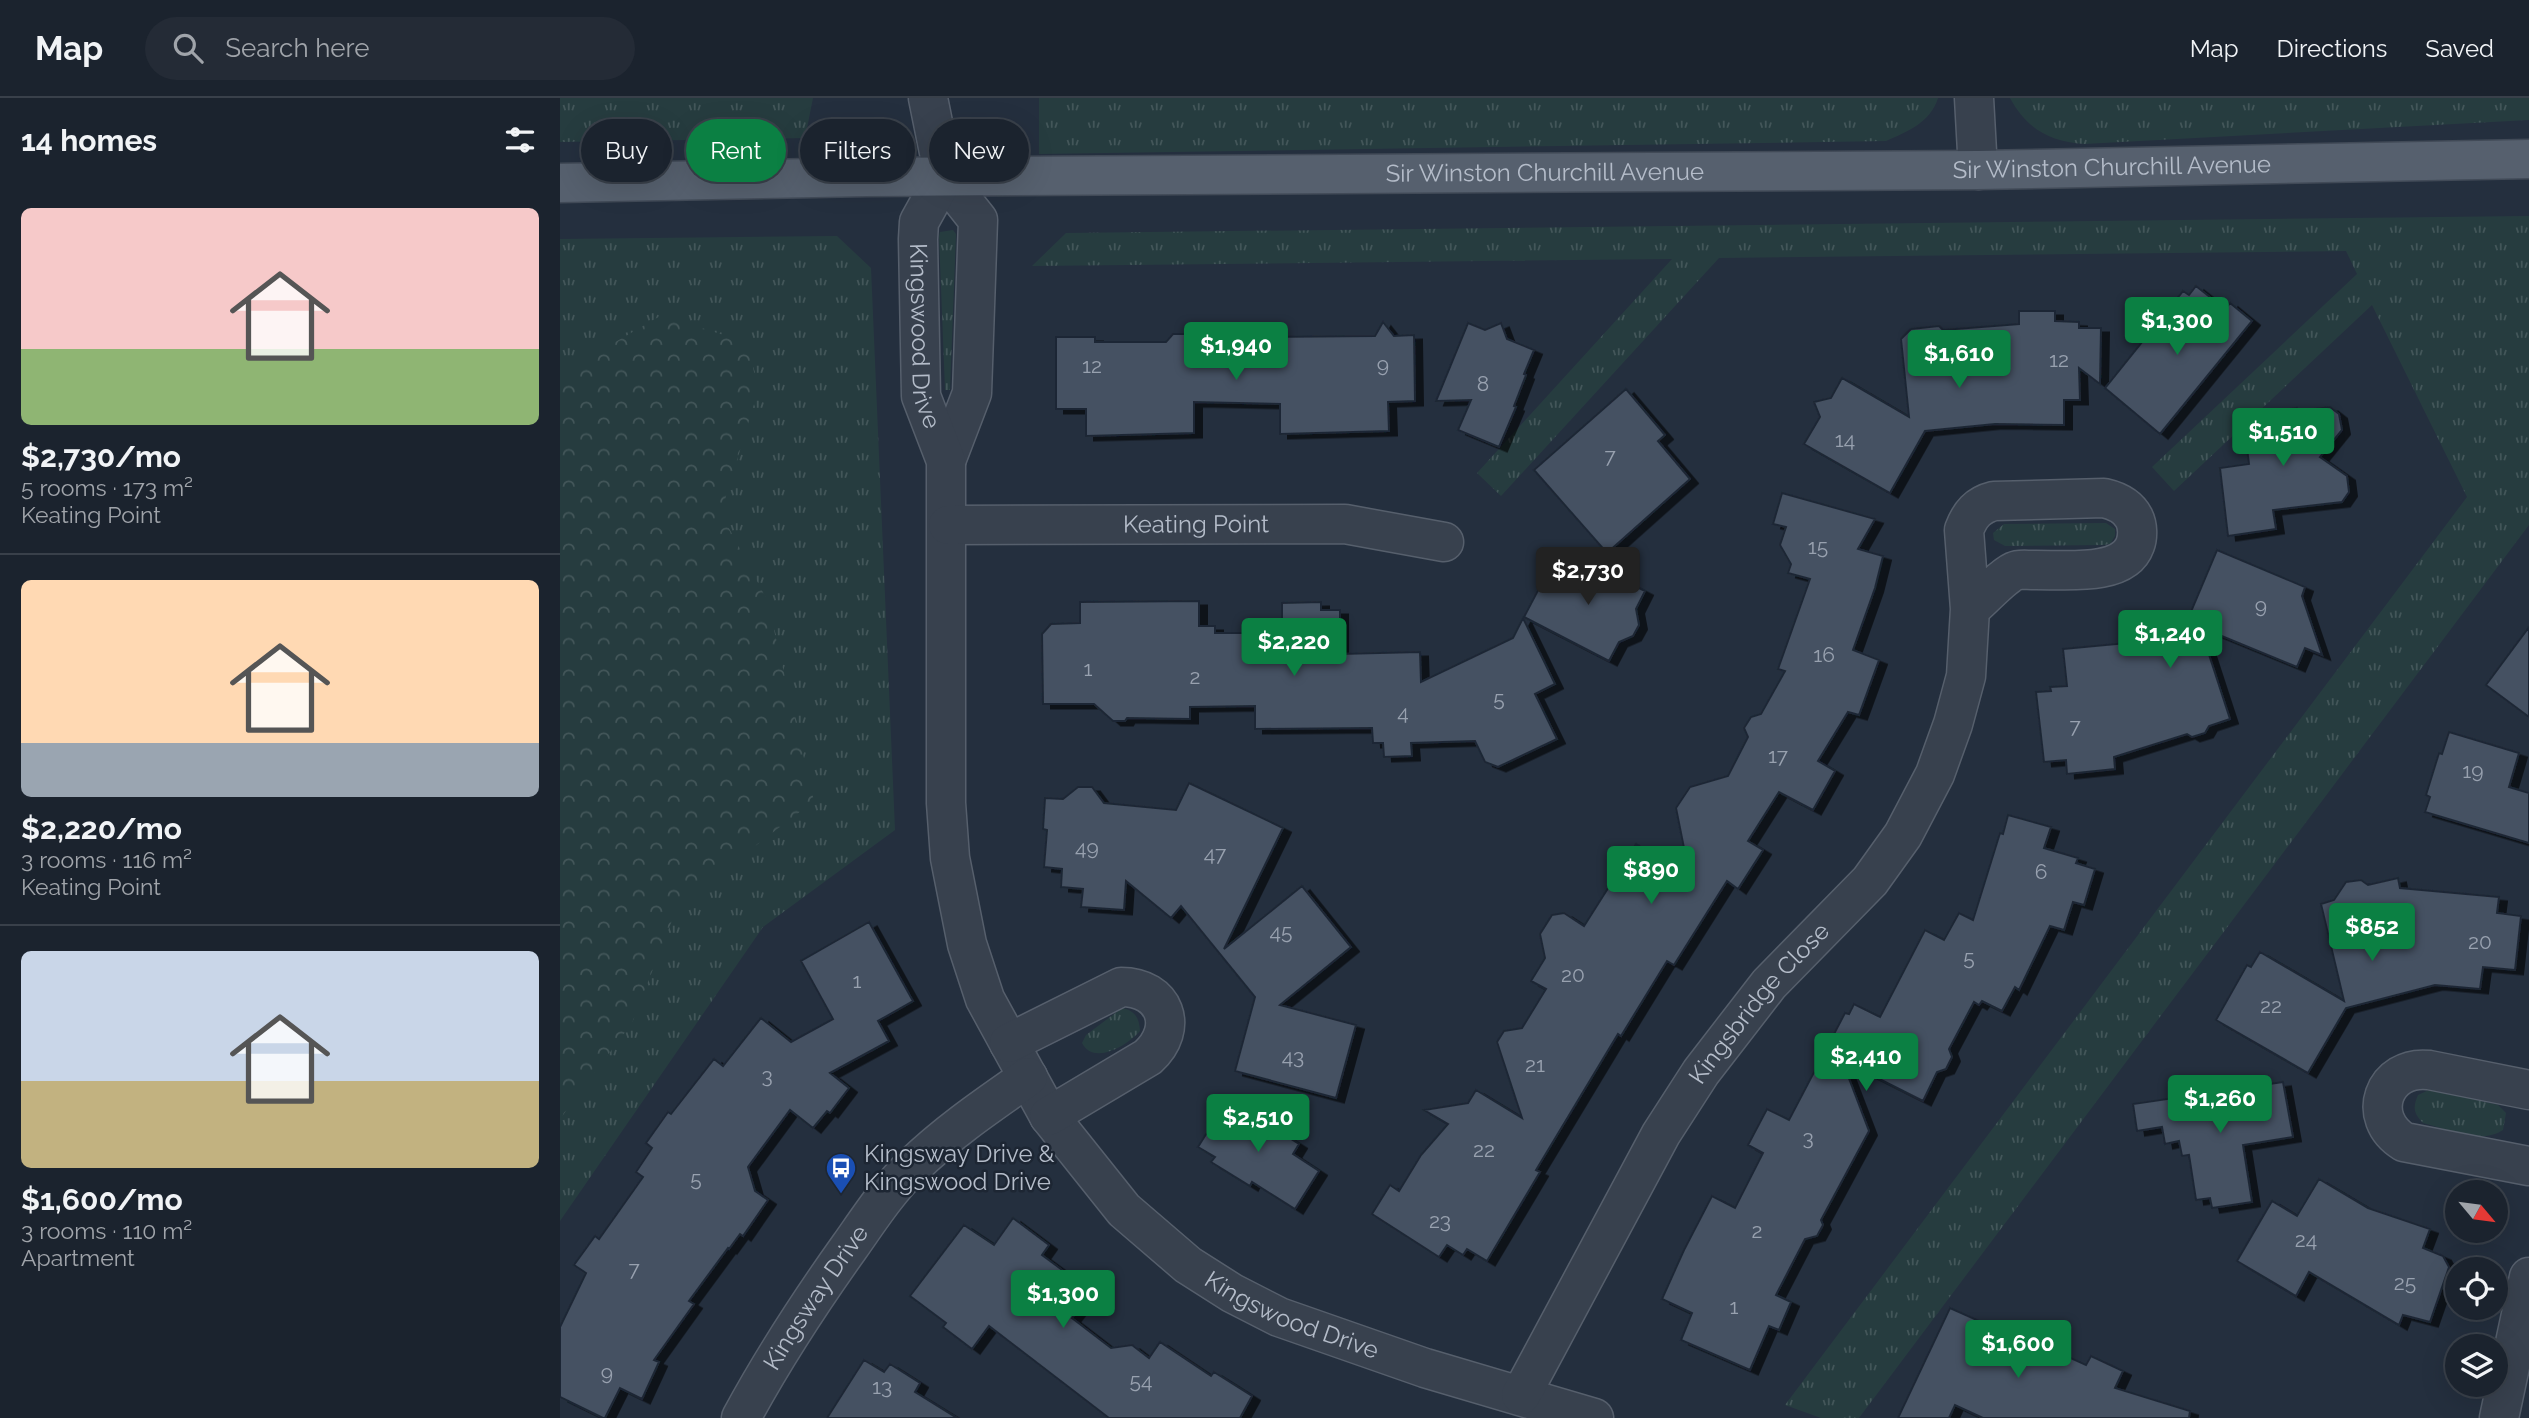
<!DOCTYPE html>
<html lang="en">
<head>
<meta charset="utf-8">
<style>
  body { margin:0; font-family:Raleway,sans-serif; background:#242b36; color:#f1f3f6; height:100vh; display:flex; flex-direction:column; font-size:26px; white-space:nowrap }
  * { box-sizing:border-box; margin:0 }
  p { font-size:23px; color:#a0a4aa }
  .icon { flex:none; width:38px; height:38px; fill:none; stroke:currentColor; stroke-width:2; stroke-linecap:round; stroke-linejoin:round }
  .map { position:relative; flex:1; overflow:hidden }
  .drawer { display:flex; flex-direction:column; background:#1b232e; width:560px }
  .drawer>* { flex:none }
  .hud { position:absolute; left:21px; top:21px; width:665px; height:63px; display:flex; gap:14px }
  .needle { width:46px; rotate:119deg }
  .tools { position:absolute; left:1885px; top:1082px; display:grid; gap:14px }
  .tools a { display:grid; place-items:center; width:63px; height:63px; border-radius:50%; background:#1b232e; box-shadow:0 7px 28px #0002,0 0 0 2px #39404a; font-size:35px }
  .price { position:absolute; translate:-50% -60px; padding:0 16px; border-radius:7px; background:#0b8043; color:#fff; font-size:23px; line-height:46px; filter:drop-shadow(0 2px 4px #0008) }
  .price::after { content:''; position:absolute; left:50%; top:42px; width:21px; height:16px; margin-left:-10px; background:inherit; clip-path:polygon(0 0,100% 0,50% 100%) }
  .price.on { background:#222; color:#fff }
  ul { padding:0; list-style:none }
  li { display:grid; align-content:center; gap:14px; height:371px; padding:0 21px }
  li+li { border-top:2px solid #39404a }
  li span { display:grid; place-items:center; height:217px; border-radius:10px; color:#555 }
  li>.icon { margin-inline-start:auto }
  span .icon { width:126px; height:126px; fill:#fffc; stroke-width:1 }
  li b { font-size:30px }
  h2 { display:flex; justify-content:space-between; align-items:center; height:84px; padding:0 21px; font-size:30px }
  .tag { padding:0 24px; border-radius:32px; background:#1b232e; box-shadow:0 7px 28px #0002,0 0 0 2px #39404a; font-size:24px; line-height:63px }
  .tag.on { background:#0b8043; color:#fff }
  header { display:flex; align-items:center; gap:42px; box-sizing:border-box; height:98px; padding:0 35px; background:#1b232e; border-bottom:2px solid #39404a }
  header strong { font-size:33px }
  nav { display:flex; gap:38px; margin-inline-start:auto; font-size:24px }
  .search { width:490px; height:63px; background:#242b36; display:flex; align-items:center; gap:18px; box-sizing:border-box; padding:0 24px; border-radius:38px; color:#a0a4aa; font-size:26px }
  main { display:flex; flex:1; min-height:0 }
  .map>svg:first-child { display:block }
</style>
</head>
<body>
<header>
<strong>Map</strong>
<div class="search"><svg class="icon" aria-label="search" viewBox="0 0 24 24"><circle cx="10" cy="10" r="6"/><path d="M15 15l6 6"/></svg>Search here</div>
<nav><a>Map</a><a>Directions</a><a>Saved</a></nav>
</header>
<main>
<section class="drawer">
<h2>14 homes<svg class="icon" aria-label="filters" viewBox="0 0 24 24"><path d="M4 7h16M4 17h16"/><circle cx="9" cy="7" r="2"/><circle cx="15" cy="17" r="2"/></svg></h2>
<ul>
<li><span style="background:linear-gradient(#f6c9c9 65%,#8fb573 0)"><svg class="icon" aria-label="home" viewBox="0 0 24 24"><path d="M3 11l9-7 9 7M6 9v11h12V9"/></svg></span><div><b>$2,730/mo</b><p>5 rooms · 173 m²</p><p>Keating Point</p></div></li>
<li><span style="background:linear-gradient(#ffd9b3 75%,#9aa5b1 0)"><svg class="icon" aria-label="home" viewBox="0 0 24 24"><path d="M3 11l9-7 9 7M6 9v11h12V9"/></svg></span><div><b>$2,220/mo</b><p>3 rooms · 116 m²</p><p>Keating Point</p></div></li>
<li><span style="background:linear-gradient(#c9d6e8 60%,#c2b280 0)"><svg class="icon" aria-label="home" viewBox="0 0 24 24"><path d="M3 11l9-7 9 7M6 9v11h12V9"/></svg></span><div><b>$1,600/mo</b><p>3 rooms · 110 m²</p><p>Apartment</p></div></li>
</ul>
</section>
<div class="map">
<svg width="1969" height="1320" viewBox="0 0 1969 1320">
  <defs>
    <pattern id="grass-tufts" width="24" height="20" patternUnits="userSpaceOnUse" patternTransform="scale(1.75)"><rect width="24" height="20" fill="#263c3f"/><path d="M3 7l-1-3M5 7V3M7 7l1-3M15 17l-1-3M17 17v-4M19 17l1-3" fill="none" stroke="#435659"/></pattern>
    <pattern id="forest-crowns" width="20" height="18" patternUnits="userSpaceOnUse" patternTransform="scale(1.75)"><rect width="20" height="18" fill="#263c3f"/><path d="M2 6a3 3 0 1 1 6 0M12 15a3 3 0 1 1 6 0" fill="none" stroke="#435659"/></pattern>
    <filter id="shadow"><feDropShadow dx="8" dy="4.5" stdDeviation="0" flood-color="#0009"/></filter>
  </defs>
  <rect width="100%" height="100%" fill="#242f3e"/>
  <path fill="url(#grass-tufts)" d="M 0,0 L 253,0 L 245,40 L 0,44 Z
    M 479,0 L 1378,0 C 1371,24 1347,34 1326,43 L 479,56 Z
    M 1450,0 L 1969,0 L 1969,22 L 1524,46 C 1489,43 1467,31 1450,0 Z
    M 1969,118 L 1969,427 L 1299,1320 L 1261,1320 L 1225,1307 L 1907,399 L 1812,207 L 1614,393 L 1592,369 L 1797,176 L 1786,153 L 1159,160 L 941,398 L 917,375 L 1112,161 L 472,168 L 506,135 Z
    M 393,132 L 396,136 L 390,292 L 385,292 L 379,138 L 380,134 Z
    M 277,138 L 311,170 L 335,732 L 203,829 L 0,1123 L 0,141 Z
    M 1546,425 L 1555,431 L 1555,438 L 1550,446 L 1544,447 L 1445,448 L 1434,442 L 1433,435 L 1444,426 Z
    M 562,910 C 575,913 579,919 580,933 C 568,947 534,968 522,945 L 526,937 Z
    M 1871,991 L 1938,1007 L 1946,1015 L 1943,1032 C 1920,1047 1887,1031 1863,1025 C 1853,1015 1853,1009 1858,997 Z"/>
  <path fill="url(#forest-crowns)" d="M 102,217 L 188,245 L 198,293 L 161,415 L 207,502 L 254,703 L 118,807 L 72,925 L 0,1021 L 0,288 L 7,272 Z"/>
  <path fill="#455162" stroke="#1f2835" stroke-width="2" filter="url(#shadow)" d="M 1636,188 L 1665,211 L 1670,205 L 1692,223 L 1600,336 L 1545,290 L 1623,193 L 1629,197 Z
    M 1459,213 L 1495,213 L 1495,223 L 1519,224 L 1519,230 L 1541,230 L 1540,286 L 1519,270 L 1520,302 L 1504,302 L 1504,327 L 1435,326 L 1365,333 L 1330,395 L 1244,346 L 1260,319 L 1254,304 L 1271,300 L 1282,280 L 1349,319 L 1341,241 L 1351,231 L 1379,228 L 1383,232 L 1459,226 Z
    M 823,224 L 834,238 L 854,237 L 855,303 L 828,304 L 829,333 L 720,336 L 720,306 L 634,304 L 634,335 L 526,338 L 526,311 L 496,311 L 496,239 L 535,239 L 535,244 L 606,244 L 613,236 L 625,236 L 637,249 L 692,249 L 692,239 L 815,238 Z
    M 908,225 L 925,232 L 941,225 L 947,241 L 974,252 L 964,276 L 966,277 L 954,308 L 956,309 L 939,349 L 898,332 L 911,302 L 876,303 Z
    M 1066,291 L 1105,337 L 1098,343 L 1130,381 L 1047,455 L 974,372 Z
    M 1770,309 L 1779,316 L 1782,332 L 1760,359 L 1787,378 L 1789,394 L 1782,404 L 1713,412 L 1716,431 L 1668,438 L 1660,370 L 1689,366 L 1683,319 L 1737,310 L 1738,313 Z
    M 1222,395 L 1315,421 L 1298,451 L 1323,458 L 1315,490 L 1293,552 L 1319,562 L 1299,617 L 1288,614 L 1258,663 L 1275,673 L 1253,712 L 1219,694 L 1188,743 L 1203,752 L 1178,791 L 1167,783 L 1114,867 L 1107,863 L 1061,938 L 1058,936 L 976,1072 L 980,1074 L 927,1163 L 907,1151 L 903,1157 L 887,1147 L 879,1159 L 812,1116 L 830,1087 L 839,1093 L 861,1057 L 888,1026 L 864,1012 L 908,1005 L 916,992 L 962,1020 L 937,944 L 944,933 L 962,930 L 986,891 L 971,883 L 985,860 L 980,836 L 992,817 L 1004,815 L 1024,828 L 1076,746 L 1130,780 L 1116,710 L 1130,689 L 1168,678 L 1188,639 L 1184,630 L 1191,619 L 1201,616 L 1225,573 L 1218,571 L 1250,481 L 1228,475 L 1231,466 L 1220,447 L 1226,429 L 1213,426 Z
    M 1657,452 L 1745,489 L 1742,498 L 1762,557 L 1745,550 L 1737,569 L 1640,529 L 1670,621 L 1649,628 L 1645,635 L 1632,639 L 1627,636 L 1554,659 L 1555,671 L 1507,676 L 1506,662 L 1484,664 L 1476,594 L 1491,593 L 1490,589 L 1507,588 L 1503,551 L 1567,545 L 1631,524 L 1627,523 Z
    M 1012,456 L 1085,493 L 1076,511 L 1079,527 L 1073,538 L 1059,544 L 1049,563 L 964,519 L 985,479 L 996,485 Z
    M 639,503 L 639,528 L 655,528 L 655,535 L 722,535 L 722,505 L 761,504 L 761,512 L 780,512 L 780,556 L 860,554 L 861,584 L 953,540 L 963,520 L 995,586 L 975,596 L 997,641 L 938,669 L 925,664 L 915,643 L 851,645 L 852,658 L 824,659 L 823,645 L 813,645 L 812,630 L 695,631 L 695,608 L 630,609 L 630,621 L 567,620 L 565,623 L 553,623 L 534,606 L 483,606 L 482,536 L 491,526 L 520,525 L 520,504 Z
    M 1969,529 L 1969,619 L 1926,587 Z
    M 1889,634 L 1959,655 L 1949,689 L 1969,695 L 1969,745 L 1865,714 L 1870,699 L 1866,697 L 1879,655 L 1882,656 Z
    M 629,685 L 723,730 L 664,851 L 742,788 L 791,849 L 720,907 L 796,927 L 776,1000 L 675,973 L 695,899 L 621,808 L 611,820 L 566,783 L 564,812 L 521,809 L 523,791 L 501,789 L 502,771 L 484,769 L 487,732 L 483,731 L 485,700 L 503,701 L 518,689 L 532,689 L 544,705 L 616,712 Z
    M 1448,717 L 1491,729 L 1484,750 L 1518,760 L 1516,765 L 1535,771 L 1524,807 L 1513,804 L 1504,832 L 1490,828 L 1459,892 L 1455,889 L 1442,913 L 1422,903 L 1419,907 L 1414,904 L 1389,951 L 1392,959 L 1386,971 L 1377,974 L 1363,1003 L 1282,962 L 1309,1033 L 1261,1122 L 1263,1127 L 1257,1138 L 1245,1141 L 1216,1197 L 1231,1204 L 1219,1232 L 1209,1228 L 1190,1272 L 1121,1242 L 1132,1215 L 1102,1201 L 1124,1152 L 1152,1098 L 1175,1110 L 1203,1055 L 1188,1047 L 1207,1011 L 1229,1022 L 1285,915 L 1289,916 L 1294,906 L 1320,919 L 1365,832 L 1384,842 L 1399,815 L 1413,822 L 1440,735 L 1443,736 Z
    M 1838,780 L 1840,790 L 1939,799 L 1937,815 L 1961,818 L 1955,872 L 1923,869 L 1920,891 L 1875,887 L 1786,910 L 1748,975 L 1656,922 L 1687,867 L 1691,869 L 1700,854 L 1784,903 L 1761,806 L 1774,802 L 1786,784 L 1801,782 L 1808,787 Z
    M 309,824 L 353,903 L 318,923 L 329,943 L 270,975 L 289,990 L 270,1015 L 267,1013 L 253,1030 L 230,1012 L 188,1069 L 195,1093 L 208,1102 L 183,1138 L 180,1136 L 169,1151 L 168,1150 L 129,1203 L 134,1206 L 94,1262 L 99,1264 L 82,1301 L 60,1290 L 45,1320 L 43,1320 L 0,1299 L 0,1229 L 26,1175 L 14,1167 L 35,1138 L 39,1141 L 83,1079 L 76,1074 L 92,1050 L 86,1045 L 108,1014 L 111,1016 L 154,961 L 163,968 L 201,920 L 231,944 L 273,921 L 241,863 Z
    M 1723,984 L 1733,1039 L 1683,1047 L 1692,1104 L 1652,1110 L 1650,1100 L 1636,1102 L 1629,1057 L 1622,1058 L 1619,1043 L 1605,1046 L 1602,1029 L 1577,1033 L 1573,1006 Z
    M 668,1001 L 739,1046 L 733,1056 L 759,1073 L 735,1111 L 692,1084 L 690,1088 L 651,1064 L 655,1059 L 638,1049 Z
    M 1759,1081 L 1808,1110 L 1870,1131 L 1863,1150 L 1883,1158 L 1889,1169 L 1870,1224 L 1843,1217 L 1839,1227 L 1749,1174 L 1736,1198 L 1677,1163 L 1712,1103 L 1737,1118 Z
    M 453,1120 L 489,1147 L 482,1157 L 532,1194 L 512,1220 L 551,1250 L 572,1247 L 589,1260 L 600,1244 L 651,1278 L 654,1274 L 692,1298 L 680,1320 L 549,1320 L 429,1228 L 412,1251 L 383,1229 L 386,1225 L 350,1198 L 404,1127 L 434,1147 Z
    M 1390,1210 L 1439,1232 L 1444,1230 L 1526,1267 L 1531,1258 L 1563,1273 L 1555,1290 L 1630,1313 L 1629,1320 L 1423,1320 L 1395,1307 L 1389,1320 L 1338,1320 Z
    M 304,1262 L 324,1274 L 330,1266 L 360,1285 L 355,1294 L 397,1320 L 267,1320 Z"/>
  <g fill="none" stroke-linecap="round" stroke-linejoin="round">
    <g stroke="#565f6c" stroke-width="41">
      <g id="minor">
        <path d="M 368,0 L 384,79 L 418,122 L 412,295 L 386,363"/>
        <path d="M 1414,0 L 1418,72"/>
        <path id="s1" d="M 384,79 L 359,124 L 358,141 L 361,298 L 386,363 L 386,705 L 390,760 L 407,846 L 425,901 L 489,1018 L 564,1112 L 628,1167 L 672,1195 L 719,1219 L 865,1270 L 1034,1320"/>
        <path id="s2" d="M 388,427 L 785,426 L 884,444"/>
        <path d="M 449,945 L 561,889 C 605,889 620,930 588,959 L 489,1018"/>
        <path d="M 1969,992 L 1869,972 C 1823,967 1805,1020 1844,1044 L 1969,1068"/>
        <path id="s3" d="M 961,1297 L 1101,1036 L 1141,974 L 1209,886 L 1310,783 L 1343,737 L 1375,676 L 1393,626 L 1406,578 L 1410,511 C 1419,504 1446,475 1455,473 C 1459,471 1467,472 1471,472 C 1501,471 1563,480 1575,447 C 1578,439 1578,428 1574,420 C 1568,408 1557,403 1544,400 L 1434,403 C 1418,407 1410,416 1404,432 L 1410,511"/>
        <path id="s4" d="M 181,1320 C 214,1259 250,1204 290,1148 C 309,1121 329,1090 353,1068 C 388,1034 428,1007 468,979"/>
        <path d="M 1939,1320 L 1969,1179"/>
      </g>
    </g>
    <g stroke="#414a57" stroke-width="41">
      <g id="major">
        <path id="s5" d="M 0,85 L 307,79 L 1418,72 L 1969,61"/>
      </g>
    </g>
    <use href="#minor" stroke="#38414e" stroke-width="38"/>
    <use href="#major" stroke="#56606e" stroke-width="38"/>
  </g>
  <defs>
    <g id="bus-pin" transform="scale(1.575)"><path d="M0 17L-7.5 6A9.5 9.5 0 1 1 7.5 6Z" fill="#1a4fb4" stroke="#1d2633"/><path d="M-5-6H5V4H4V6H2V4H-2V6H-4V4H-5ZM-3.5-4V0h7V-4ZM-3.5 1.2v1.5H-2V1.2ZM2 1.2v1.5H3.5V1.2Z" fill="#fff"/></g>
  </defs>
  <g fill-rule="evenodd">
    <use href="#bus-pin" x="281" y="1070"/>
  </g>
  <g text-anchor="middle" stroke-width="5" stroke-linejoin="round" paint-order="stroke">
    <g font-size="21" fill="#98a1af">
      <text x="1499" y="269">12</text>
      <text x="823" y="274">9</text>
      <text x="532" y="275">12</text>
      <text x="923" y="293">8</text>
      <text x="1285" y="349">14</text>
      <text x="1050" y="365">7</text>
      <text x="1258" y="456">15</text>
      <text x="1701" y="515">9</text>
      <text x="1264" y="564">16</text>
      <text x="528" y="578">1</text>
      <text x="635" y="586">2</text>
      <text x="939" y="608">5</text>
      <text x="843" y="622">4</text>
      <text x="1515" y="635">7</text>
      <text x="1218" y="665">17</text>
      <text x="1913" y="680">19</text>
      <text x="527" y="757">49</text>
      <text x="655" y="763">47</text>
      <text x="1481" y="781">6</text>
      <text x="721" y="841">45</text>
      <text x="1920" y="851">20</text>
      <text x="1409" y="867">5</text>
      <text x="1013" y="884">20</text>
      <text x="297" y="890">1</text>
      <text x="1711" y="915">22</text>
      <text x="733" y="966">43</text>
      <text x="975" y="974">21</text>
      <text x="207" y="985">3</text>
      <text x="1248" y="1047">3</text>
      <text x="924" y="1059">22</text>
      <text x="136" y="1088">5</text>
      <text x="880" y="1130">23</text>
      <text x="1197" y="1140">2</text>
      <text x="1746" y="1149">24</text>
      <text x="74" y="1178">7</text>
      <text x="1845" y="1192">25</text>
      <text x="1174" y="1216">1</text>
      <text x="47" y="1282">9</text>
      <text x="581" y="1290">54</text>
      <text x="322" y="1296">13</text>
    </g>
    <g font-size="24" fill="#b4bcc9" stroke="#1d2633">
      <text dy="8" stroke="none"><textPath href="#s5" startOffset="1552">Sir Winston Churchill Avenue</textPath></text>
      <text dy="8" stroke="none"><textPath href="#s5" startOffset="985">Sir Winston Churchill Avenue</textPath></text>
      <text dy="8" stroke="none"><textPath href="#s1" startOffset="166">Kingswood Drive</textPath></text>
      <text dy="8" stroke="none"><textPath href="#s2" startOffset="248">Keating Point</textPath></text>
      <text dy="8" stroke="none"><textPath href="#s3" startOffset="460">Kingsbridge Close</textPath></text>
      <text dy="8" stroke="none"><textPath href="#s4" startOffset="142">Kingsway Drive</textPath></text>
      <text dy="8" stroke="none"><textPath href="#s1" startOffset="1292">Kingswood Drive</textPath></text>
    </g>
    <g font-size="24" fill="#b4bcc9" stroke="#1d2633" text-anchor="start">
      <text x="304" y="1064">Kingsway Drive &amp;<tspan x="304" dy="28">Kingswood Drive</tspan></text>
    </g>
  </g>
</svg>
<div class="tools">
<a><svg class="needle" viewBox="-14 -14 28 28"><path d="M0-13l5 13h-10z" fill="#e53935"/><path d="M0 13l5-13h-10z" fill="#a0a4aa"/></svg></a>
<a><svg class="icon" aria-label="locate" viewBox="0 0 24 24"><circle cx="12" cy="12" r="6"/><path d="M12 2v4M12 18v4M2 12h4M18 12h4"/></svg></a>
<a><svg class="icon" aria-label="layers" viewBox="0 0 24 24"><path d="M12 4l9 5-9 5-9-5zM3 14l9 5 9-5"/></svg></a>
</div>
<b class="price" style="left:1617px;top:259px">$1,300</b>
<b class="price" style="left:676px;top:284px">$1,940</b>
<b class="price" style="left:1399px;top:292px">$1,610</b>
<b class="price" style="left:1723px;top:370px">$1,510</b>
<b class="price on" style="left:1028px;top:509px">$2,730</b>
<b class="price" style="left:1610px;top:572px">$1,240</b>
<b class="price" style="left:734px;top:580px">$2,220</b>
<b class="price" style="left:1091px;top:808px">$890</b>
<b class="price" style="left:1812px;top:865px">$852</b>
<b class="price" style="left:1306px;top:995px">$2,410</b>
<b class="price" style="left:1660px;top:1037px">$1,260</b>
<b class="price" style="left:698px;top:1056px">$2,510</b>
<b class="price" style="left:503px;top:1232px">$1,300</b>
<b class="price" style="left:1458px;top:1282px">$1,600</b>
<div class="hud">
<a class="tag">Buy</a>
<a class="tag on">Rent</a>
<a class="tag">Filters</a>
<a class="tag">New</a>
</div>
</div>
</main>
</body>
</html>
